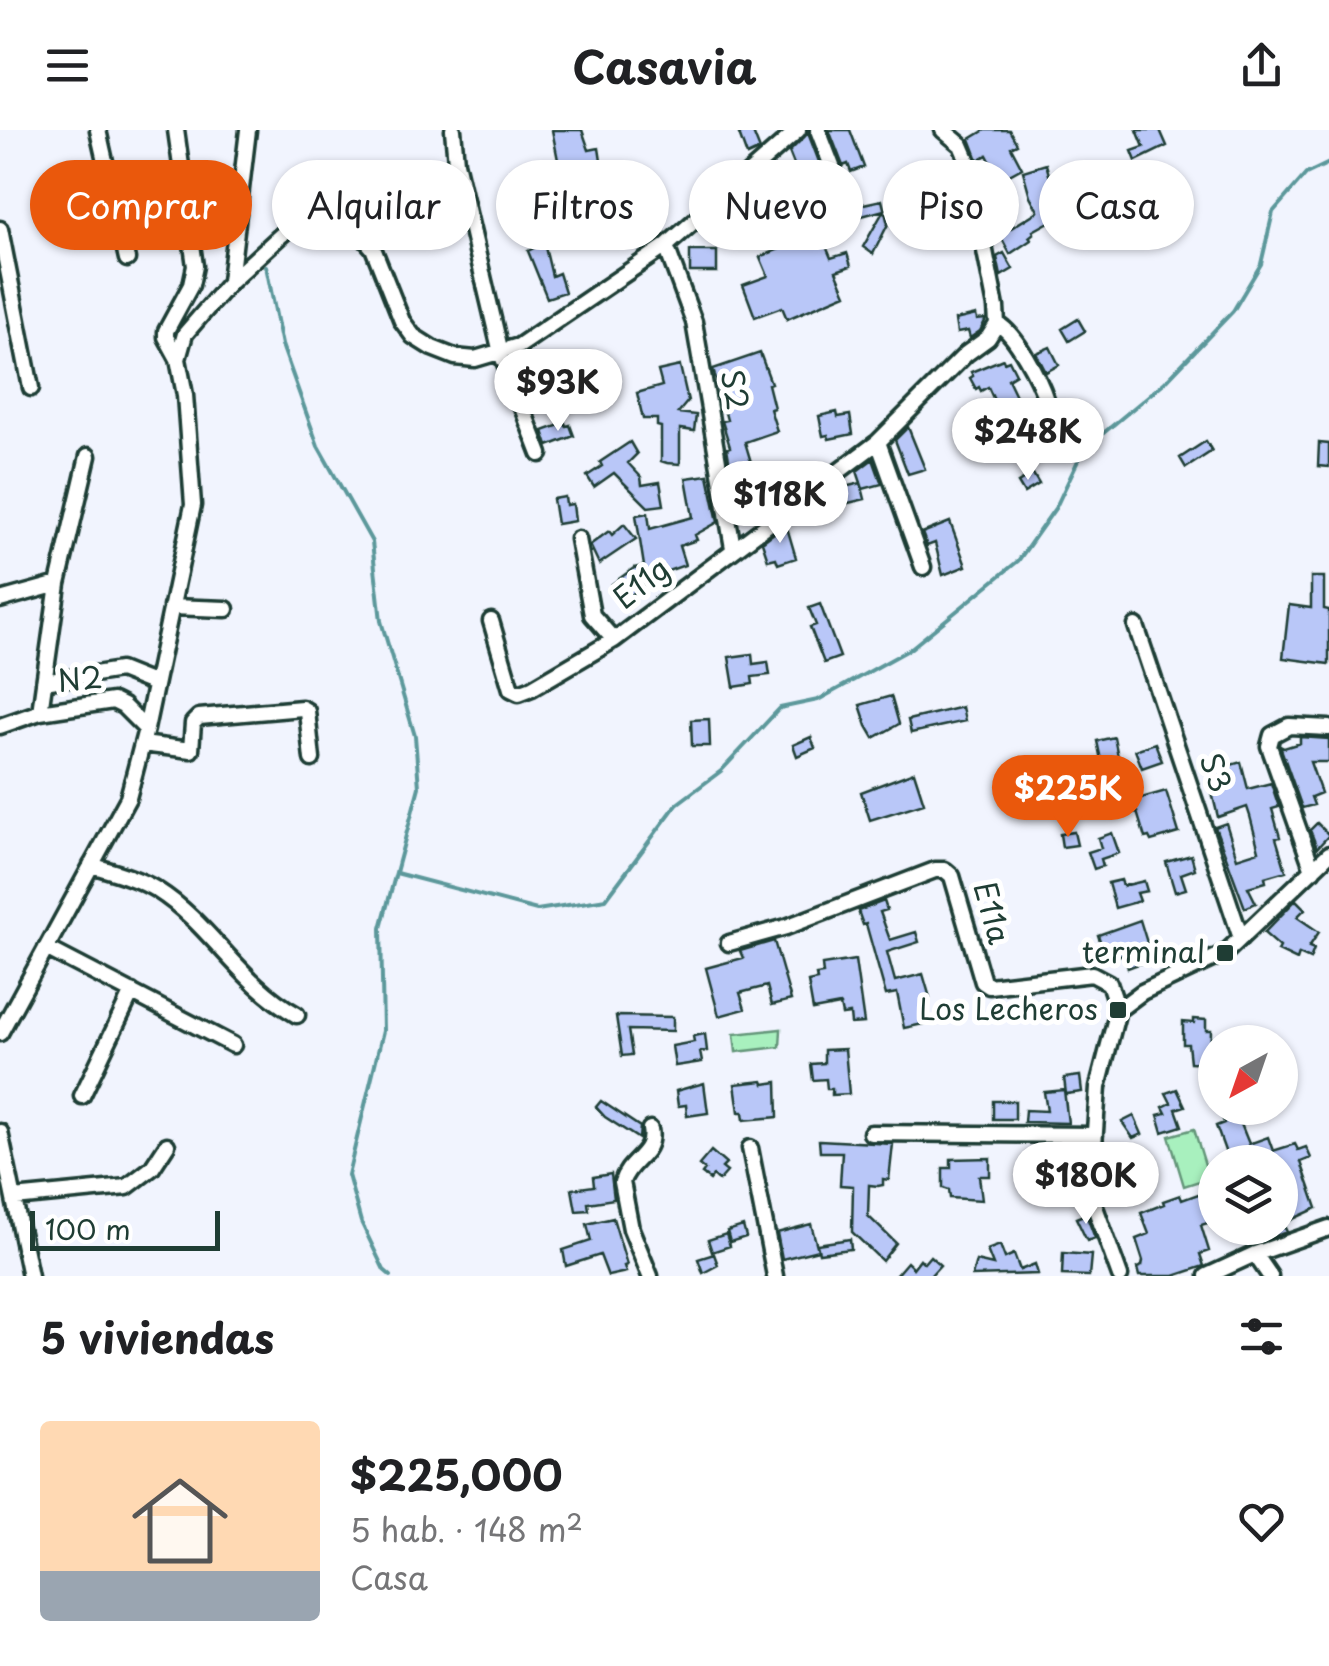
<!DOCTYPE html>
<html lang="es">
<head>
<meta charset="utf-8">
<style>
  body { margin:0; font-family:"Playpen Sans",sans-serif; background:#f2f2f2; color:#202124; height:100vh; display:flex; flex-direction:column; font-size:38px; white-space:nowrap }
  * { box-sizing:border-box; margin:0 }
  p { font-size:32px; color:#757577 }
  .icon { flex:none; width:55px; height:55px; fill:none; stroke:currentColor; stroke-width:2; stroke-linecap:round; stroke-linejoin:round }
  .map { position:relative; height:1146px; overflow:hidden }
  .side { display:flex; flex-direction:column; background:#fff; flex:1 }
  .side>* { flex:none }
  .guide { position:absolute; left:30px; top:30px; width:1270px; height:90px; display:flex; gap:20px }
  .needle { width:65px; rotate:220deg }
  .fabs { position:absolute; left:1198px; top:895px; display:grid; gap:20px }
  .fabs a { display:grid; place-items:center; width:100px; height:100px; border-radius:50%; background:#fff; box-shadow:0 2px 8px #0004; font-size:50px }
  .scale { position:absolute; left:30px; bottom:25px; width:190px; box-sizing:border-box; padding-left:10px; border:5px solid #1f3d34; border-top:0; font-size:28px; line-height:35px; white-space:nowrap; color:#1f3d34; -webkit-text-stroke:8px #fff; paint-order:stroke }
  .price { position:absolute; translate:-50% -85px; padding:0 22px; border-radius:35px; background:#fff; color:#222; font-size:32px; line-height:65px; filter:drop-shadow(0 2px 5px #0008) }
  .price::after { content:''; position:absolute; left:50%; top:60px; width:30px; height:22px; margin-left:-15px; background:inherit; clip-path:polygon(0 0,100% 0,50% 100%) }
  .price.active { background:#ea580c; color:#fff }
  ul { padding:0; list-style:none }
  li { display:flex; align-items:center; gap:30px; height:250px; padding:0 40px }
  li span { display:grid; place-items:center; flex:none; width:280px; height:200px; border-radius:10px; color:#555 }
  li>.icon { margin-inline-start:auto }
  span .icon { width:120px; height:120px; fill:#fffc; stroke-width:1 }
  li b { font-size:42px }
  h2 { display:flex; justify-content:space-between; align-items:center; height:120px; padding:0 40px; font-size:42px }
  .tag { padding:0 35px; border-radius:45px; background:#fff; box-shadow:0 2px 8px #0004; font-size:35px; line-height:90px }
  .tag.active { background:#ea580c; color:#fff }
  header { display:flex; justify-content:space-between; align-items:center; height:130px; padding:0 40px; background:#fff; font-size:45px; font-weight:700 }
  .map>svg:first-child { display:block }
</style>
</head>
<body>
<header><svg class="icon" aria-label="menu" viewBox="0 0 24 24"><path d="M4 6h16M4 12h16M4 18h16"/></svg>Casavia<svg class="icon" aria-label="share" viewBox="0 0 24 24"><path d="M12 15V3M7 8l5-5 5 5M5 13v7h14v-7"/></svg></header>
<div class="map">
<svg width="1329" height="1146" viewBox="0 0 1329 1146">
  <rect width="100%" height="100%" fill="#f1f4fe"/>
  <filter id="ink" filterUnits="userSpaceOnUse"><feTurbulence type="fractalNoise" baseFrequency=".01" numOctaves="2"/><feDisplacementMap in="SourceGraphic" scale="20" xChannelSelector="R" yChannelSelector="G"/><feConvolveMatrix kernelMatrix="1 2 1 2 8 2 1 2 1" color-interpolation-filters="sRGB"/></filter>
  <g filter="url(#ink)">
    <path fill="#a8f0be" stroke="#649679" stroke-width="2.5" d="M 781,899 L 780,917 L 736,922 L 734,904 Z
      M 1194,999 L 1209,1048 L 1184,1056 L 1169,1006 Z"/>
    <g fill="none" stroke-linecap="round" stroke-linejoin="round">
      <path stroke="#5c989b" stroke-width="4" d="M 266,136 L 282,215 L 318,316 L 372,412 L 381,491 L 415,606 L 419,657 L 381,798 L 383,901 L 348,1045 L 361,1092 L 384,1140 L 391,1146
        M 396,743 L 537,780 L 606,769 L 677,674 L 721,641 L 780,578 L 818,570 L 910,519 L 1018,431 L 1056,377 L 1083,320 L 1165,252 L 1233,181 L 1261,134 L 1273,82 L 1306,44 L 1329,33"/>
    </g>
    <path fill="#b9c7f8" stroke="#1f3d34" stroke-width="2.5" d="M 552,0 L 582,0 L 589,20 L 599,18 L 601,31 L 560,40 Z
      M 752,0 L 760,20 L 747,26 L 739,4 Z
      M 829,0 L 850,0 L 864,37 L 851,42 L 848,34 L 843,36 Z
      M 985,0 L 1009,0 L 1017,14 L 1011,17 L 1022,38 L 1000,50 L 987,25 L 978,30 L 970,9 Z
      M 1137,0 L 1160,0 L 1167,16 L 1136,31 L 1132,21 L 1144,17 Z
      M 808,3 L 836,76 L 832,74 L 816,80 L 809,62 L 770,78 L 763,62 L 799,47 L 789,22 Z
      M 1046,34 L 1054,62 L 1056,61 L 1066,78 L 1059,83 L 1060,86 L 1033,101 L 1034,103 L 1029,107 L 1031,110 L 1010,124 L 1000,105 L 1038,81 L 1030,66 L 1023,41 Z
      M 575,64 L 581,94 L 563,97 L 557,67 Z
      M 882,70 L 888,94 L 873,124 L 863,117 L 884,80 L 862,86 L 859,75 Z
      M 637,80 L 640,96 L 623,100 L 620,84 Z
      M 741,89 L 747,114 L 736,118 L 729,92 Z
      M 820,102 L 831,128 L 847,123 L 851,136 L 836,141 L 846,164 L 787,189 L 782,177 L 755,187 L 743,155 L 768,146 L 760,127 Z
      M 544,113 L 552,146 L 559,143 L 565,162 L 547,168 L 528,121 Z
      M 690,121 L 717,121 L 717,142 L 690,142 Z
      M 1004,123 L 1013,139 L 1001,146 L 997,127 Z
      M 976,185 L 977,190 L 986,189 L 980,201 L 970,208 L 968,201 L 957,203 L 955,190 Z
      M 1078,189 L 1085,201 L 1069,211 L 1062,199 Z
      M 1050,217 L 1059,235 L 1046,242 L 1036,223 Z
      M 760,223 L 771,253 L 768,254 L 774,278 L 770,279 L 777,301 L 745,312 L 756,349 L 758,348 L 766,360 L 773,377 L 761,386 L 751,364 L 736,370 L 727,318 L 730,317 L 722,291 L 727,290 L 713,239 Z
      M 1003,229 L 1004,232 L 1009,230 L 1016,244 L 1008,249 L 1019,272 L 1007,277 L 1016,299 L 1011,301 L 1019,321 L 1006,326 L 988,283 L 998,279 L 988,257 L 981,261 L 979,257 L 976,259 L 970,248 L 973,246 L 971,242 Z
      M 680,236 L 688,271 L 678,283 L 696,285 L 694,301 L 680,299 L 680,334 L 667,333 L 661,331 L 661,297 L 657,296 L 657,289 L 643,289 L 637,263 L 662,256 L 658,241 Z
      M 837,282 L 838,287 L 850,285 L 853,304 L 829,309 L 828,305 L 823,306 L 819,286 Z
      M 565,293 L 566,296 L 570,295 L 574,306 L 548,316 L 543,301 Z
      M 908,297 L 925,339 L 908,344 L 895,310 Z
      M 1206,311 L 1212,321 L 1186,338 L 1180,328 Z
      M 630,312 L 637,324 L 628,333 L 641,347 L 642,355 L 660,352 L 664,375 L 648,377 L 614,343 L 594,357 L 587,346 L 602,336 L 600,332 Z
      M 1319,313 L 1329,314 L 1329,337 L 1318,336 Z
      M 873,329 L 882,354 L 863,359 L 857,341 Z
      M 1033,344 L 1039,354 L 1024,363 L 1018,353 Z
      M 708,345 L 718,392 L 695,405 L 697,410 L 679,416 L 685,435 L 659,444 L 660,449 L 647,452 L 624,471 L 612,454 L 634,438 L 644,436 L 636,385 L 648,383 L 650,399 L 693,387 L 686,348 Z
      M 861,353 L 865,369 L 836,376 L 832,360 Z
      M 565,367 L 566,375 L 573,374 L 575,391 L 557,394 L 553,369 Z
      M 950,392 L 966,436 L 943,445 L 935,413 L 927,416 L 922,403 Z
      M 624,394 L 636,409 L 599,434 L 590,415 L 609,401 L 612,405 Z
      M 786,394 L 796,428 L 778,434 L 776,428 L 768,430 L 762,412 Z
      M 1311,447 L 1324,447 L 1324,479 L 1329,480 L 1329,534 L 1283,528 L 1289,475 L 1311,478 Z
      M 820,474 L 840,527 L 824,533 L 810,497 L 816,495 L 809,478 Z
      M 752,524 L 753,534 L 768,532 L 770,545 L 752,547 L 753,554 L 734,557 L 729,527 Z
      M 891,566 L 899,594 L 874,608 L 867,596 L 860,575 Z
      M 962,577 L 965,591 L 911,603 L 908,590 Z
      M 709,589 L 710,616 L 692,616 L 691,590 Z
      M 811,607 L 815,618 L 797,626 L 793,615 Z
      M 1114,607 L 1118,627 L 1101,630 L 1097,611 Z
      M 1300,607 L 1329,609 L 1329,632 L 1310,632 L 1321,663 L 1311,667 L 1314,675 L 1302,678 L 1280,616 L 1284,618 L 1300,613 Z
      M 1155,613 L 1162,631 L 1142,638 L 1135,620 Z
      M 1241,632 L 1248,659 L 1271,653 L 1279,677 L 1272,679 L 1280,707 L 1276,708 L 1286,741 L 1265,747 L 1266,752 L 1248,757 L 1256,773 L 1245,778 L 1215,697 L 1226,693 L 1237,728 L 1259,721 L 1250,686 L 1247,677 L 1218,687 L 1207,642 Z
      M 914,642 L 924,673 L 870,690 L 861,662 Z
      M 1127,654 L 1131,671 L 1166,661 L 1179,703 L 1151,711 L 1149,707 L 1145,708 L 1137,682 L 1105,684 L 1103,679 L 1070,688 L 1068,681 L 1044,686 L 1041,673 L 1085,661 L 1086,664 Z
      M 1317,693 L 1329,705 L 1317,718 L 1310,700 Z
      M 1074,702 L 1077,715 L 1062,717 L 1060,704 Z
      M 1112,703 L 1119,723 L 1101,729 L 1103,736 L 1094,739 L 1088,722 L 1101,718 L 1098,708 Z
      M 1191,725 L 1195,739 L 1181,744 L 1186,759 L 1175,762 L 1166,732 Z
      M 1121,750 L 1123,756 L 1144,751 L 1147,761 L 1137,763 L 1140,771 L 1115,778 L 1108,753 Z
      M 1296,770 L 1305,779 L 1297,787 L 1319,802 L 1309,817 L 1314,819 L 1310,829 L 1299,824 L 1297,830 L 1278,821 L 1280,817 L 1264,803 Z
      M 884,771 L 887,780 L 880,782 L 890,810 L 916,802 L 919,812 L 887,822 L 895,851 L 923,844 L 930,868 L 923,870 L 928,893 L 904,898 L 897,863 L 886,865 L 866,794 L 863,795 L 858,781 Z
      M 1140,790 L 1152,829 L 1128,838 L 1123,824 L 1118,826 L 1115,816 L 1103,820 L 1098,805 Z
      M 774,811 L 791,870 L 772,875 L 767,856 L 740,863 L 745,879 L 719,886 L 706,838 L 743,828 L 740,821 Z
      M 855,830 L 864,893 L 851,894 L 850,884 L 842,885 L 840,875 L 813,880 L 808,852 L 817,850 L 816,845 L 823,844 L 822,835 Z
      M 616,886 L 673,887 L 673,901 L 628,900 L 632,925 L 622,926 Z
      M 1194,889 L 1206,890 L 1206,900 L 1211,900 L 1210,933 L 1190,932 L 1188,914 L 1183,914 L 1183,892 L 1194,893 Z
      M 705,904 L 707,921 L 700,922 L 702,932 L 675,936 L 672,916 L 694,912 L 693,906 Z
      M 845,919 L 849,964 L 832,965 L 832,959 L 827,959 L 826,949 L 813,950 L 811,934 L 824,933 L 824,920 Z
      M 1080,946 L 1082,962 L 1066,964 L 1064,948 Z
      M 763,951 L 764,954 L 777,952 L 778,987 L 744,990 L 743,982 L 739,982 L 735,954 Z
      M 704,953 L 708,983 L 687,986 L 686,975 L 678,976 L 676,961 Z
      M 1177,959 L 1185,976 L 1176,979 L 1182,996 L 1163,1002 L 1158,985 L 1166,983 L 1163,977 L 1171,973 L 1166,963 Z
      M 1064,960 L 1068,993 L 1024,992 L 1025,980 L 1047,981 L 1044,962 Z
      M 601,971 L 640,997 L 639,1009 L 605,987 L 596,977 Z
      M 993,971 L 1015,971 L 1015,989 L 993,989 Z
      M 1230,978 L 1269,978 L 1270,981 L 1239,989 L 1249,1014 L 1268,1007 L 1273,1021 L 1295,1014 L 1298,1020 L 1306,1017 L 1311,1028 L 1301,1032 L 1317,1078 L 1280,1095 L 1280,1032 L 1229,1032 L 1216,996 L 1224,993 L 1220,980 Z
      M 1134,986 L 1142,1004 L 1133,1008 L 1122,992 Z
      M 819,1010 L 893,1014 L 889,1050 L 883,1049 L 883,1055 L 878,1056 L 869,1055 L 868,1086 L 896,1113 L 882,1131 L 852,1102 L 853,1056 L 840,1055 L 842,1022 L 820,1022 Z
      M 1115,1016 L 1118,1052 L 1108,1053 L 1109,1017 Z
      M 711,1021 L 726,1034 L 722,1038 L 727,1042 L 719,1051 L 713,1046 L 710,1050 L 702,1044 L 705,1040 L 699,1035 Z
      M 990,1028 L 990,1046 L 979,1046 L 982,1070 L 950,1068 L 949,1060 L 943,1058 L 943,1038 L 951,1038 L 951,1029 Z
      M 611,1044 L 614,1069 L 588,1073 L 589,1080 L 576,1081 L 572,1059 L 594,1056 L 593,1047 Z
      M 1215,1058 L 1215,1086 L 1210,1088 L 1211,1092 L 1201,1095 L 1209,1121 L 1200,1124 L 1204,1136 L 1174,1146 L 1139,1146 L 1137,1138 L 1142,1136 L 1143,1131 L 1136,1109 L 1149,1104 L 1141,1083 L 1164,1074 L 1163,1071 L 1180,1065 L 1182,1070 Z
      M 1086,1084 L 1095,1108 L 1087,1111 L 1076,1088 Z
      M 613,1088 L 627,1135 L 624,1136 L 626,1142 L 608,1146 L 600,1125 L 566,1136 L 563,1120 L 591,1111 L 587,1094 Z
      M 811,1094 L 818,1120 L 782,1129 L 777,1103 Z
      M 743,1096 L 746,1107 L 730,1112 L 727,1101 Z
      M 1256,1098 L 1285,1098 L 1287,1102 L 1261,1111 Z
      M 726,1104 L 730,1116 L 712,1122 L 708,1110 Z
      M 850,1109 L 851,1119 L 819,1123 L 817,1114 Z
      M 1000,1115 L 1005,1128 L 1014,1124 L 1020,1140 L 1035,1134 L 1038,1144 L 972,1146 L 976,1131 L 993,1135 L 987,1120 Z
      M 1063,1123 L 1091,1125 L 1089,1146 L 1062,1145 Z
      M 714,1124 L 718,1135 L 703,1143 L 698,1129 Z
      M 930,1126 L 940,1135 L 930,1146 L 895,1146 L 907,1132 L 913,1138 L 920,1129 L 924,1133 Z"/>
    <g fill="none" stroke-linecap="round" stroke-linejoin="round">
      <g stroke="#1f3d34" stroke-width="21">
        <path id="minor" d="M 98,0 L 127,129
          M 176,0 L 195,136 L 191,155 L 166,201 L 166,207 L 178,229
          M 453,0 L 456,32 L 501,223 L 540,324
          M 818,0 L 845,70
          M 0,99 L 31,258
          M 666,116 L 694,192 L 733,418
          M 230,151 L 248,0
          M 997,194 C 1015,201 1040,251 1046,270 C 1048,281 1043,293 1041,303
          M 878,312 L 923,437
          M 578,409 L 592,485 L 614,510
          M 0,470 L 58,454
          M 171,477 L 226,479
          M 491,491 L 511,559 L 519,563 L 532,558 L 614,510 L 878,312 L 966,224 L 988,208 L 997,194 L 996,177 L 967,29 L 961,15 L 943,0
          M 1136,496 L 1241,808
          M 44,552 L 120,540 L 155,554
          M 40,582 L 58,454 L 88,326
          M 0,596 L 40,582 L 113,571 L 123,576 L 146,599
          M 142,614 L 191,620 L 193,593 L 199,587 L 302,578 L 307,581 L 312,629
          M 91,735 C 114,742 137,748 157,760 C 211,794 239,853 297,885
          M 1313,740 L 1269,616 L 1272,605 L 1289,596 L 1329,598
          M 729,813 L 786,797 L 935,740 L 945,740 L 952,746 L 983,852 L 989,856 L 1092,844 L 1109,853 L 1118,880
          M 46,818 L 233,915
          M 0,903 L 128,668 L 146,599 L 193,375 L 185,265 L 178,229 L 185,204 L 230,152 L 290,97 L 312,89 L 340,91 L 357,100 L 373,118 L 402,191 L 413,206 L 432,218 L 455,227 L 475,229 L 519,216 L 666,116 L 798,0
          M 82,966 L 132,862
          M 650,999 C 655,1025 629,1029 622,1052 L 631,1099 L 650,1146
          M 0,1002 L 30,1146
          M 871,1003 L 1095,1005
          M 750,1018 L 775,1146
          M 14,1068 L 127,1057 L 152,1038 L 167,1015
          M 1255,1124 L 1270,1146
          M 1120,1146 L 1095,1077 L 1093,1031 L 1098,957 L 1118,880 L 1142,862 L 1225,823 L 1329,724
          M 1207,1146 L 1255,1124 L 1329,1098"/>
      </g>
      <use href="#minor" stroke="#fff" stroke-width="14"/>
    </g>
  </g>
  <g fill="#1f3d34" stroke="#fff" stroke-width="4">
    <rect x="1215" y="813" width="20" height="20" rx="5"/>
    <rect x="1108" y="870" width="20" height="20" rx="5"/>
  </g>
  <g text-anchor="middle" stroke-width="10" stroke-linejoin="round" paint-order="stroke">
    <g font-size="30" fill="#1f3d34" stroke="#fff">
      <text transform="translate(734 260) rotate(80)" y="10">S2</text>
      <text transform="translate(642 454) rotate(-38)" y="10">E11g</text>
      <text transform="translate(80 550) rotate(-6)" y="10">N2</text>
      <text transform="translate(1215 643) rotate(71)" y="10">S3</text>
      <text transform="translate(991 783) rotate(75)" y="10">E11a</text>
    </g>
    <g font-size="30" fill="#1f3d34" stroke="#fff" text-anchor="end">
      <text x="1205" y="833">terminal</text>
      <text x="1098" y="890">Los Lecheros</text>
    </g>
  </g>
</svg>
<div class="fabs">
<a><svg class="needle" viewBox="-14 -14 28 28"><path d="M0-13l5 13h-10z" fill="#e53935"/><path d="M0 13l5-13h-10z" fill="#757577"/></svg></a>
<a><svg class="icon" aria-label="layers" viewBox="0 0 24 24"><path d="M12 4l9 5-9 5-9-5zM3 14l9 5 9-5"/></svg></a>
</div>
<div class="scale">100 m</div>
<b class="price" style="left:558px;top:304px">$93K</b>
<b class="price" style="left:1028px;top:353px">$248K</b>
<b class="price" style="left:780px;top:416px">$118K</b>
<b class="price active" style="left:1068px;top:710px">$225K</b>
<b class="price" style="left:1086px;top:1097px">$180K</b>
<div class="guide">
<a class="tag active">Comprar</a>
<a class="tag">Alquilar</a>
<a class="tag">Filtros</a>
<a class="tag">Nuevo</a>
<a class="tag">Piso</a>
<a class="tag">Casa</a>
</div>
</div>
<section class="side">
<h2>5 viviendas<svg class="icon" aria-label="filters" viewBox="0 0 24 24"><path d="M4 7h16M4 17h16"/><circle cx="9" cy="7" r="2"/><circle cx="15" cy="17" r="2"/></svg></h2>
<ul>
<li><span style="background:linear-gradient(#ffd9b3 75%,#9aa5b1 0)"><svg class="icon" aria-label="home" viewBox="0 0 24 24"><path d="M3 11l9-7 9 7M6 9v11h12V9"/></svg></span><div><b>$225,000</b><p>5 hab. · 148 m²</p><p>Casa</p></div><svg class="icon" aria-label="heart" viewBox="0 0 24 24"><path d="M12 20l-8-8c-3-5 5-10 8-4 3-6 11-1 8 4z"/></svg></li>
</ul>
</section>
</body>
</html>
